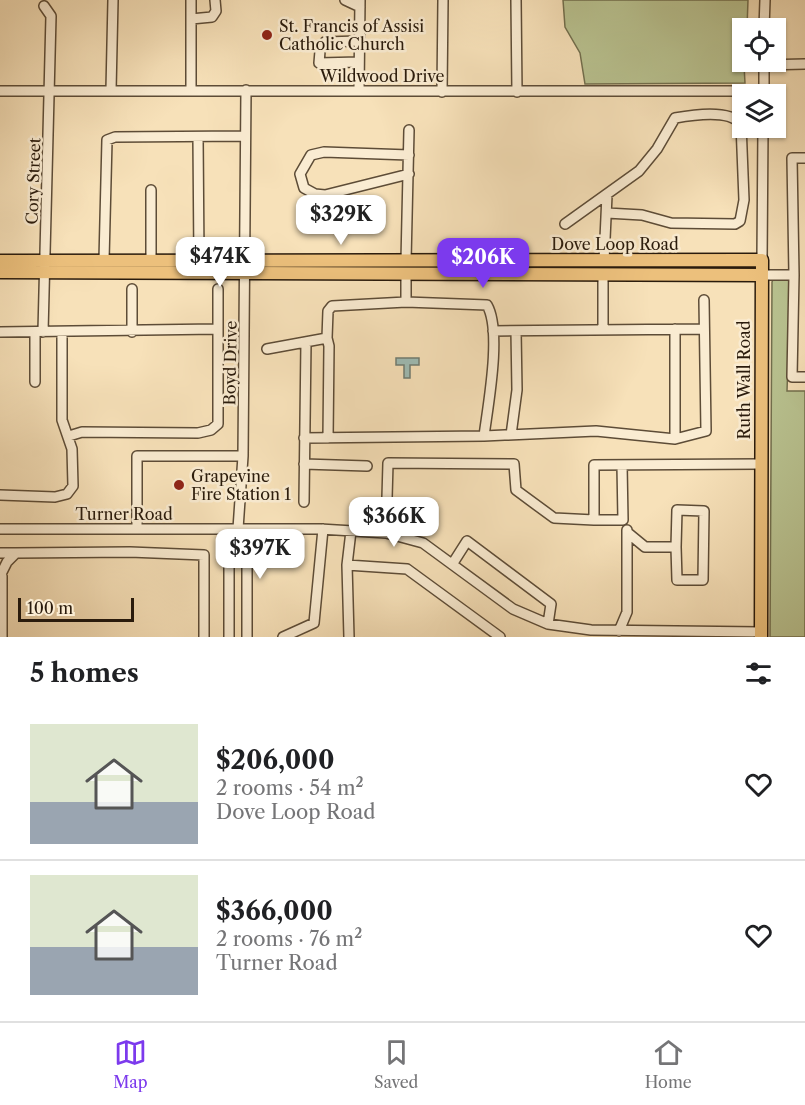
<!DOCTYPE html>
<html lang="en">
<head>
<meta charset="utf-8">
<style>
  body { margin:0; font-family:"Libre Caslon Text",serif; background:#f2f2f2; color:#202124; height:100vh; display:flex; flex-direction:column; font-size:22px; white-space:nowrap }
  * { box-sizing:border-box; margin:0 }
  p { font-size:20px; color:#757577 }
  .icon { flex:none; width:33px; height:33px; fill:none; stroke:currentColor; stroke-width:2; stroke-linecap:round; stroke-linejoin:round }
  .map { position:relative; height:637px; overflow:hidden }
  .details { display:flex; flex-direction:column; background:#fff; flex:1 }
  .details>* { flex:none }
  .tools { position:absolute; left:732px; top:18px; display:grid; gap:12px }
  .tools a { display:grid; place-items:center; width:54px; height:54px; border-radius:0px; background:#fff; box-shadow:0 2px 4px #0004; font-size:30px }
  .scale { position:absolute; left:18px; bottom:15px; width:116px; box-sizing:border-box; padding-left:6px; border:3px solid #2a1b0c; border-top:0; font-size:16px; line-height:21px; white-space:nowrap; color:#2a1b0c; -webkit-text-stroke:4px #faecd2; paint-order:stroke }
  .price { position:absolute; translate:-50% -51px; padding:0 14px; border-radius:12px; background:#fff; color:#222; font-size:20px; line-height:39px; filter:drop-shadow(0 2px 3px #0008) }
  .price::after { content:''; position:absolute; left:50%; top:36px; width:18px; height:14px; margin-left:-9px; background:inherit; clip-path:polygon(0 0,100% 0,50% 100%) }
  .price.active { background:#7c3aed; color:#fff }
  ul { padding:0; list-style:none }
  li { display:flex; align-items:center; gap:18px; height:150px; padding:0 30px }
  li+li { border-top:2px solid #e0e0e0 }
  li span { display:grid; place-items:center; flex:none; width:168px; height:120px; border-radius:0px; color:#555 }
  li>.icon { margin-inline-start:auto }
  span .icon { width:72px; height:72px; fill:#fffc; stroke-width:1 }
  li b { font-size:26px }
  h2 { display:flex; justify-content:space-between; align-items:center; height:72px; padding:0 30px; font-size:26px }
  .tab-bar { display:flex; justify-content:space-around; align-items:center; height:84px; border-top:2px solid #e0e0e0; background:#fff; font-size:16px; color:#757577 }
  .tab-bar a { display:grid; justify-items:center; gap:3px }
  .tab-bar .active { color:#7c3aed }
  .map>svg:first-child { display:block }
</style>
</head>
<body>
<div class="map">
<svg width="805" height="637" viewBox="0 0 805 637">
  <rect width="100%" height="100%" fill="#f7e1b9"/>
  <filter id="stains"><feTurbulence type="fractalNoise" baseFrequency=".00333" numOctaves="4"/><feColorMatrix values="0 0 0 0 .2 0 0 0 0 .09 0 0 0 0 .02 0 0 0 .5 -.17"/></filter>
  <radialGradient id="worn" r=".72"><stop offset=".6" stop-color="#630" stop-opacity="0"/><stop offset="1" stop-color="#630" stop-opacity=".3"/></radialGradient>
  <path fill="#b9c391" stroke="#726f4e" stroke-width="1.5" d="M 563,0 L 748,0 L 747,28 L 742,28 L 745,83 L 585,84 L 580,53 L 565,27 Z
    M 776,270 L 791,273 L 787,391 L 805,391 L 805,637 L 770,637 L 772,282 Z"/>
  <path fill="#9ebcb5" stroke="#707c71" stroke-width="1.5" d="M 396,358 L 419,358 L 419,365 L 410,365 L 410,378 L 404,378 L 404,365 L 396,365 Z"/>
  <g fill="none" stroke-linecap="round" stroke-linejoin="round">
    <g stroke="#5d4c37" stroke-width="12">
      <path id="minor" d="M 345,0 L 360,7
        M 516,0 L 517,92
        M 191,19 L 212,17 L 216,11 L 215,0
        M 764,28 L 765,0
        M 359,62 L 319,63 L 320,51 L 325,42 L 359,41
        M 764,65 L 805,64
        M 111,90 L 113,0
        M 191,90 L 191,0
        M 0,91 L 764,91
        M 359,91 L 360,0
        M 442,92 L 443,0
        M 764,94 L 764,62
        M 198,137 L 199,259
        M 409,155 L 324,152 L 311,155 L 300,174 L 304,188 L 315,194 L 325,195 L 409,174
        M 805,158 L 792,158 L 794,275 L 792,377 L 805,377
        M 565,224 L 639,171 L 657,149 L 675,118 C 692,115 729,109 741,124 L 744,200 L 740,221 L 735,224 L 671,223 L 642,215 L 607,213
        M 104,260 L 107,140 L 115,137 L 245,136
        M 151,260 L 151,190
        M 762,260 L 763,128
        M 406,261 L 409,130
        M 604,261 L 607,195
        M 406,273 L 406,302
        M 762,275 L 794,275
        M 603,329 L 603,275
        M 493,331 L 704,329
        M 0,332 L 217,329
        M 43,332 L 51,16 L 44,6
        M 132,332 L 132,289
        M 327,338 L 329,346 L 328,438
        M 267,349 L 327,338 L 328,311 L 332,306 L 406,302 L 487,305 C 502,331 488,405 484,436
        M 35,382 L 35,332
        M 511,435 L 517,390 L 516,331
        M 69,436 L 82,432 L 198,433 L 211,430 L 218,424 L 218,289
        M 304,438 L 484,436 L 596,431 L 675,439 L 706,431 L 704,300
        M 675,439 L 675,329
        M 304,464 L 367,466
        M 622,465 L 623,520 L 594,520 L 594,465 L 760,464
        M 0,495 L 55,497 L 67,494 L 73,486 L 72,449 L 62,420 L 62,332
        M 304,502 L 306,342
        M 0,529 L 320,529 L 386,533 L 423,543 L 513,609 L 548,624 L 591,630 L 760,632
        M 137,529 L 137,456 L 243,456
        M 238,529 L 247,550 L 247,637
        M 386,533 L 388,463 L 514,464 L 516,490 L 554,518 L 594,520
        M 628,533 L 645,547 L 676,547 L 677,580 L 703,580 L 704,511 L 677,510 L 676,547
        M 0,553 L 16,553
        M 453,563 L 467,541 L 551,604 L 548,624
        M 347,565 L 407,569 L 500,637
        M 0,576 L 7,562 L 16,553 L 130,552 L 204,555 L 204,637
        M 2,576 L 2,637
        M 619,631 L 627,612 L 627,530
        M 229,637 L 229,551 L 238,529 L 243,456 L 246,90
        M 283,637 L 314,623 L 323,529
        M 349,637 L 347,565 L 351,531"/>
    </g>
    <g stroke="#2a1b0c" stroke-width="15">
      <path id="major" d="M 0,261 L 762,260 L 761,637
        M 0,272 L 762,275"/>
    </g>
    <use href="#minor" stroke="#faecd2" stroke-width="9"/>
    <use href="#major" stroke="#ecc07c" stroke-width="12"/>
  </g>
  <g fill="#8f2418" stroke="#faecd2" stroke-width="2">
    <circle cx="267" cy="35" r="6"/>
    <circle cx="179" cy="485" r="6"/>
  </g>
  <g text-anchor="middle" stroke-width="5" stroke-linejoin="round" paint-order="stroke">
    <g font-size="16" fill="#2a1b0c" stroke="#faecd2" text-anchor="start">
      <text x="279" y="32">St. Francis of Assisi<tspan x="279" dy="18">Catholic Church</tspan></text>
      <text x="191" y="482">Grapevine<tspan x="191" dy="18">Fire Station 1</tspan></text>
    </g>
    <g font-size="16" fill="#2a1b0c" stroke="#faecd2">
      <text x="382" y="82">Wildwood Drive</text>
      <text transform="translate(33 181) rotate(-88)" y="6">Cory Street</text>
      <text x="615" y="250">Dove Loop Road</text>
      <text transform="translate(230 363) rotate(-89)" y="6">Boyd Drive</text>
      <text transform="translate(744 380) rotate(-90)" y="6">Ruth Wall Road</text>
      <text x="124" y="520">Turner Road</text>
    </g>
  </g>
  <rect width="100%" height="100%" filter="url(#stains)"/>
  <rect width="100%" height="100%" fill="url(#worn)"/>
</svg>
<div class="tools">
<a><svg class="icon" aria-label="locate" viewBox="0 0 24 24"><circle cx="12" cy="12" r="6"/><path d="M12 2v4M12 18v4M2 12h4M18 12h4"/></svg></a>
<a><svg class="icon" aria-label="layers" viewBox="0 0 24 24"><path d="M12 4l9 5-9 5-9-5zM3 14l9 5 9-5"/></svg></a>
</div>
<div class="scale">100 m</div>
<b class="price" style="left:341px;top:246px">$329K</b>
<b class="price" style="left:220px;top:288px">$474K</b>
<b class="price active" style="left:483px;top:289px">$206K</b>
<b class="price" style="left:394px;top:548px">$366K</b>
<b class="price" style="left:260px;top:580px">$397K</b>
</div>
<section class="details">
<h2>5 homes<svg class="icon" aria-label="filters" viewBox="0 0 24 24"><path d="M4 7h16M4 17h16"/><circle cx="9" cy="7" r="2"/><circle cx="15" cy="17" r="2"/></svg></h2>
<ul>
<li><span style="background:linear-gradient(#dfe7d0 65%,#9aa5b1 0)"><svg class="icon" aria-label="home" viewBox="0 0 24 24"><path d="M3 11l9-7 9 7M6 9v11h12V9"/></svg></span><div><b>$206,000</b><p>2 rooms · 54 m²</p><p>Dove Loop Road</p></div><svg class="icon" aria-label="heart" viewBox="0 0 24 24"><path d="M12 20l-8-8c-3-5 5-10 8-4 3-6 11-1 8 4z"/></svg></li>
<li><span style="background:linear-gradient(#dfe7d0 60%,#9aa5b1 0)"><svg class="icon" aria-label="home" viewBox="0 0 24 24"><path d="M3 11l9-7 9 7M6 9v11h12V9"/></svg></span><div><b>$366,000</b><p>2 rooms · 76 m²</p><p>Turner Road</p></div><svg class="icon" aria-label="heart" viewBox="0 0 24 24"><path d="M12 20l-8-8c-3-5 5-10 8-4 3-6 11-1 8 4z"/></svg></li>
</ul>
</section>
<nav class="tab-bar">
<a class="active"><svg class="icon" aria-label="map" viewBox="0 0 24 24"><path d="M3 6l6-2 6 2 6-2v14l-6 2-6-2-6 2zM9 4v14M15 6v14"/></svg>Map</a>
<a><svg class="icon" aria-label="saved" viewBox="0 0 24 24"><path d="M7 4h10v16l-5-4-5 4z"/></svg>Saved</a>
<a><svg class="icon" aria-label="home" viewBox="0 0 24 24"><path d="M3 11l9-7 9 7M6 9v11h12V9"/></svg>Home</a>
</nav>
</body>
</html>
